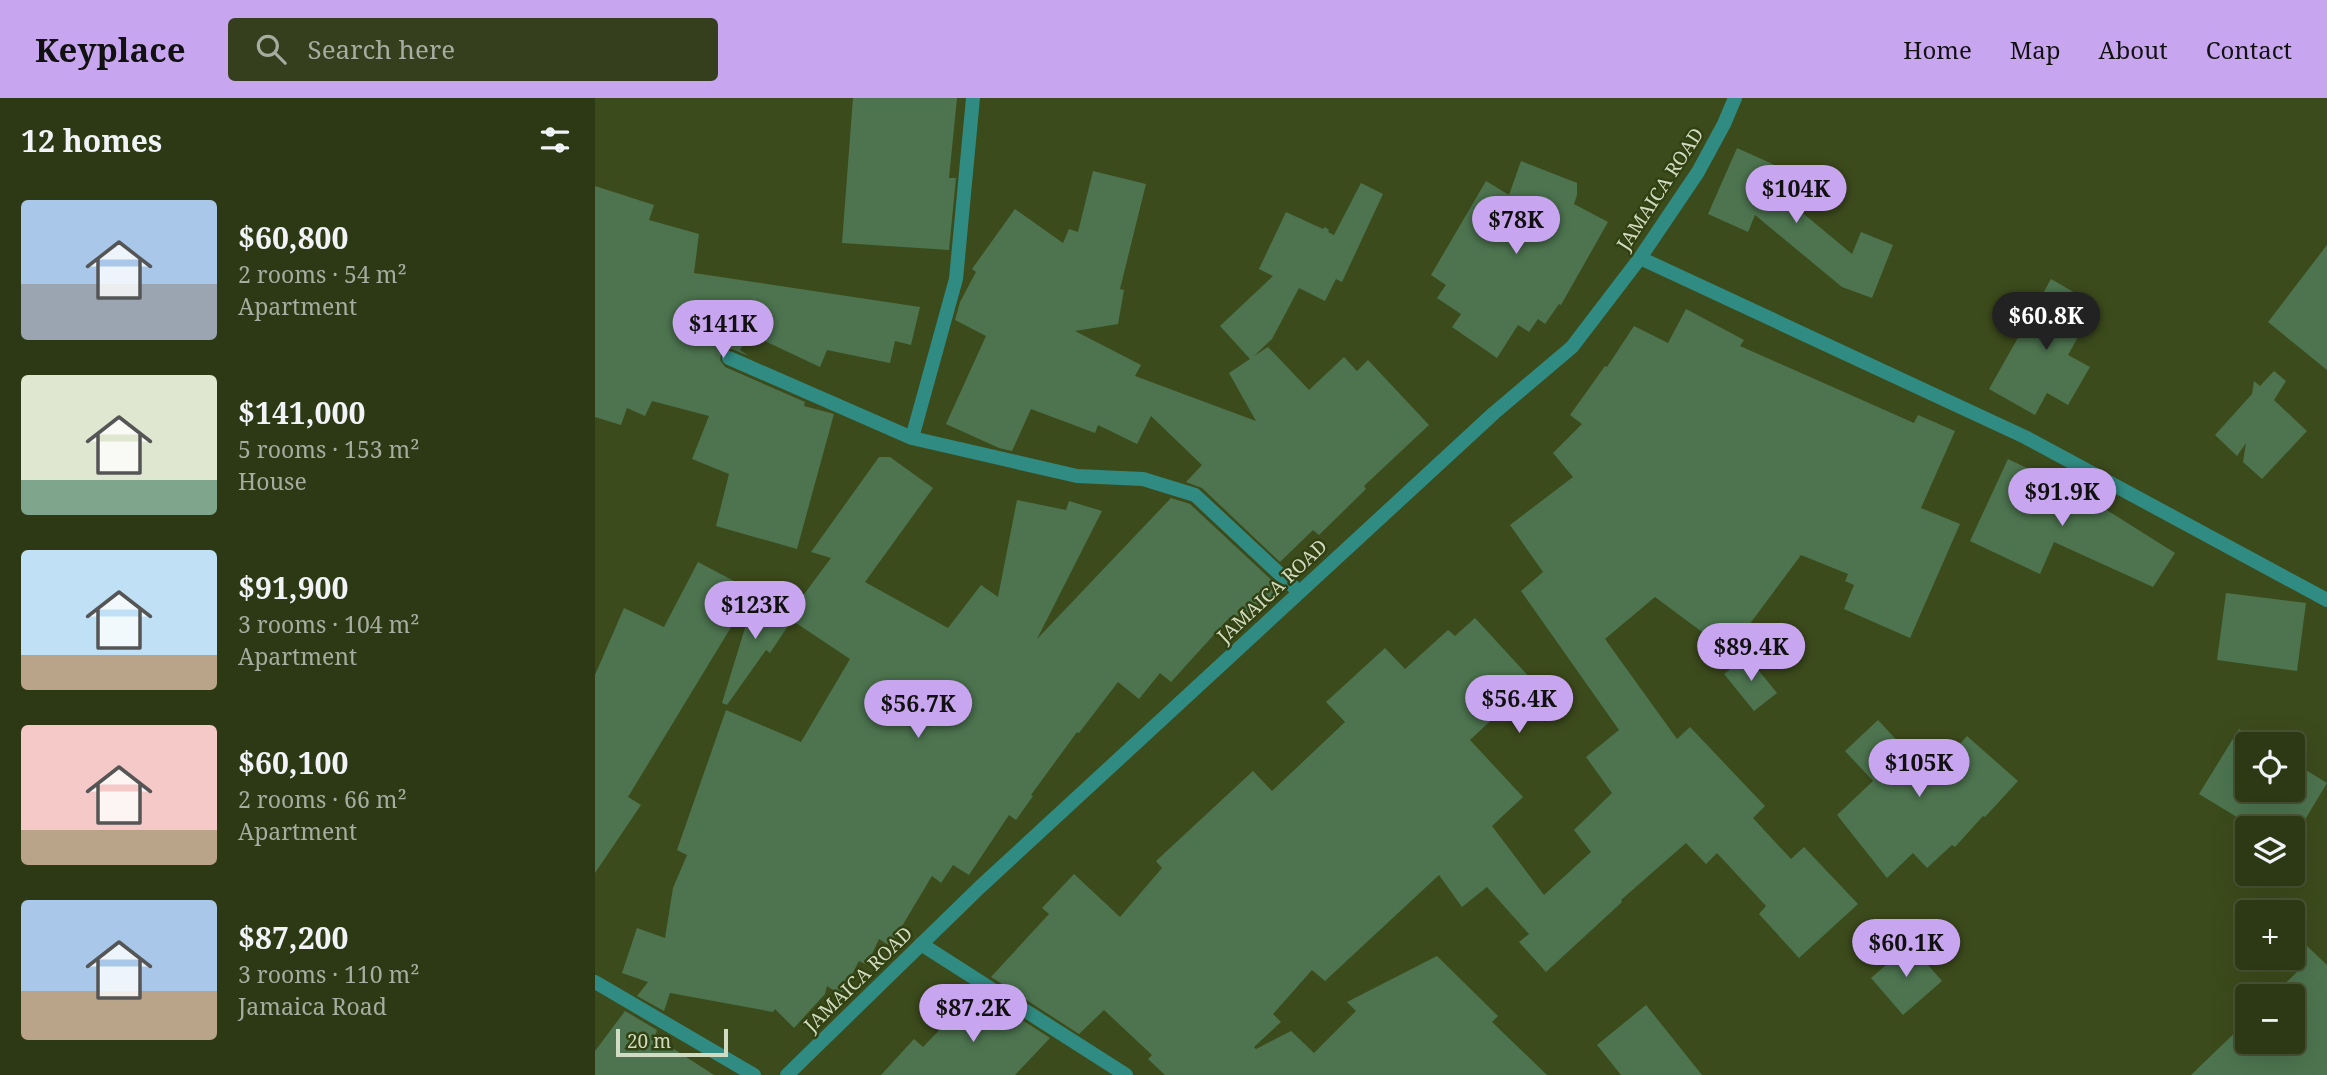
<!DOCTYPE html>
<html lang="en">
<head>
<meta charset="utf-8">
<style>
  body { margin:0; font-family:"Noto Serif",serif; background:#353f1e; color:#f1f3f6; height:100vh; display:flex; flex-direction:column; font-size:26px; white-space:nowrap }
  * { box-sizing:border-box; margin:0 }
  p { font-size:23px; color:#a7aca0 }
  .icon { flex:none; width:38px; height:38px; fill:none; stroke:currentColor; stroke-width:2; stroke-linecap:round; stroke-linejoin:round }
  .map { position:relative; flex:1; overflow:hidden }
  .drawer { display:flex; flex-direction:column; background:#2d3815; width:595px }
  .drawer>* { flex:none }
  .buttons { position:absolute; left:1640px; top:634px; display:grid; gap:14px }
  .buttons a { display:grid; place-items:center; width:70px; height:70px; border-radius:7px; background:#2d3815; box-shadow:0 7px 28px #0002,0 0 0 2px #485234; font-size:35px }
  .scale { position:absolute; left:21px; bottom:18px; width:112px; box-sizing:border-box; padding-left:7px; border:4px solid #d1dbc1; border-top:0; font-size:19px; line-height:24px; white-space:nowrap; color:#d1dbc1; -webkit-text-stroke:5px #314111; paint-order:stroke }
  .price { position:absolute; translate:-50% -60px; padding:0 16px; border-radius:24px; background:#c8a6ef; color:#111; font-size:23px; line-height:46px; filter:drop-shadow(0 2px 4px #0008) }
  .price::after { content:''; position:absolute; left:50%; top:42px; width:21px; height:16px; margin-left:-10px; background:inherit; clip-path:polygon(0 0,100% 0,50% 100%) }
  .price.active { background:#222; color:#fff }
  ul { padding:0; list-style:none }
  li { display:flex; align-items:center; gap:21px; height:175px; padding:0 21px }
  li span { display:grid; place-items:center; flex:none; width:196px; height:140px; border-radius:7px; color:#555 }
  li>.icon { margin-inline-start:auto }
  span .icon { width:84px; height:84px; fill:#fffc; stroke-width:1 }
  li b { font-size:30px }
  h2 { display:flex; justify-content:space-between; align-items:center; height:84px; padding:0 21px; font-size:30px }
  header { display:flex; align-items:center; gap:42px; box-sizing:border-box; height:98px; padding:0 35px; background:#c8a6ef; color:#111 }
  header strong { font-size:33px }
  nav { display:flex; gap:38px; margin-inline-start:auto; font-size:24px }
  .search { width:490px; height:63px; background:#353f1e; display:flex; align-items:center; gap:18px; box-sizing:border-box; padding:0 24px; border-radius:7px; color:#a7aca0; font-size:26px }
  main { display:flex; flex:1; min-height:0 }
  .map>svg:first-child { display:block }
</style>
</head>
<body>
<header>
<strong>Keyplace</strong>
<div class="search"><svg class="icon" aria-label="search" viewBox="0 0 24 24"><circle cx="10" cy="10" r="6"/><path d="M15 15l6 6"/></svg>Search here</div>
<nav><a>Home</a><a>Map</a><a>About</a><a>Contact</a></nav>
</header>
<main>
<section class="drawer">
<h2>12 homes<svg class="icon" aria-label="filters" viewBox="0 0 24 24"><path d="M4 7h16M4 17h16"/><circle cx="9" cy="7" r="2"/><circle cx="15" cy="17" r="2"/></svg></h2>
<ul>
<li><span style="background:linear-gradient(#a9c7e8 60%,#9aa5b1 0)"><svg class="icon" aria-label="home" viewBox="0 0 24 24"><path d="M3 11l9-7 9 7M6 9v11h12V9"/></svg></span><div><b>$60,800</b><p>2 rooms · 54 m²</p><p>Apartment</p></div></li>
<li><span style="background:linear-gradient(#dfe7d0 75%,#7fa58c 0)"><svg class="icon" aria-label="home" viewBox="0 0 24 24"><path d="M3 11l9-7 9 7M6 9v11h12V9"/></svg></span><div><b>$141,000</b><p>5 rooms · 153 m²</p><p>House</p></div></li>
<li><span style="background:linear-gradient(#bfe0f5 75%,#b9a48a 0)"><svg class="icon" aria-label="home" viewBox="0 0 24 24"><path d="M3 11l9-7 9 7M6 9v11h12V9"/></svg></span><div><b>$91,900</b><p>3 rooms · 104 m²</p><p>Apartment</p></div></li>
<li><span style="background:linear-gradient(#f6c9c9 75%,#b9a48a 0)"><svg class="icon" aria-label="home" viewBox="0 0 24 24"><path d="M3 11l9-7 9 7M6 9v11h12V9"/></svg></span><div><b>$60,100</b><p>2 rooms · 66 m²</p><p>Apartment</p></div></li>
<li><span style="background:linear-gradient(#a9c7e8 65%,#b9a48a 0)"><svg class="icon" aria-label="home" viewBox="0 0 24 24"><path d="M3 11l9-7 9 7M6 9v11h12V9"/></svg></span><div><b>$87,200</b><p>3 rooms · 110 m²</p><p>Jamaica Road</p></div></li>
</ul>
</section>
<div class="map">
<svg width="1732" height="977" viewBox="0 0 1732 977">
  <rect width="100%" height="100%" fill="#3c4b1c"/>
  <path fill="#4d744f" d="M 258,0 L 362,0 L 354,80 L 361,80 L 354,152 L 247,145 Z
    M 1142,50 L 1182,68 L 1174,87 L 1257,156 L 1266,134 L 1298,147 L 1277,200 L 1247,189 L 1160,117 L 1153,134 L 1113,116 Z
    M 926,63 L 982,85 L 982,97 L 979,106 L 1013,124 L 966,207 L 964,206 L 950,226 L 943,221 L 934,234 L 923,227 L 902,260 L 857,229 L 866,216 L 842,200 L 851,187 L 836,177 L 891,83 L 914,97 Z
    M 498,73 L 551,86 L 525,191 L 529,192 L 523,226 L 480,233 L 546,267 L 540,278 L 661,323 L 634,275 L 655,261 L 625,228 L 678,178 L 664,171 L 691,114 L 728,131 L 730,129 L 734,132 L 733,134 L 739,137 L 766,85 L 788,96 L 747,184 L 741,181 L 730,203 L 704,190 L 677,241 L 659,258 L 673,249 L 714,292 L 749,259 L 762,273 L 773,262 L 834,327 L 769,388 L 771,391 L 724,437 L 718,432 L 685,464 L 607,390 L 591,384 L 607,367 L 556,318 L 542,346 L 503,327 L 500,335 L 436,311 L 417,353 L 404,350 L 351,326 L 391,238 L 360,222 L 365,204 L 381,174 L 377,171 L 420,111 L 468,145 L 474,131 L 483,134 Z
    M 0,88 L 59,107 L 54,122 L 104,136 L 99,175 L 325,209 L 316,247 L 300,243 L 295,265 L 232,252 L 225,269 L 155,236 L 145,252 L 154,258 L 134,250 L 126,256 L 125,262 L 130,269 L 210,304 L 209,308 L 239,316 L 202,451 L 121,428 L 134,376 L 97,361 L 114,318 L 57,303 L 50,318 L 32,310 L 26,327 L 0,319 Z
    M 1732,147 L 1732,272 L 1673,224 Z
    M 1456,181 L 1501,207 L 1473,257 L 1495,269 L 1473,307 L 1452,295 L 1440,317 L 1394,291 Z
    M 1091,211 L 1149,242 L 1145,248 L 1319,325 L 1323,317 L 1360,333 L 1326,410 L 1365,426 L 1315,540 L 1249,511 L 1259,487 L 1250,483 L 1253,476 L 1206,457 L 1134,554 L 1060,499 L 1010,541 L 1082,641 L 1095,629 L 1170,708 L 1158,720 L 1196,761 L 1209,749 L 1263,806 L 1204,860 L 1164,816 L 1171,808 L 1122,755 L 1111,766 L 1091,745 L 1026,802 L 1027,804 L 951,874 L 924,844 L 934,836 L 892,789 L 867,809 L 844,777 L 730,883 L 717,872 L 678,916 L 686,924 L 659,949 L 661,951 L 696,933 L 719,955 L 761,913 L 752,904 L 842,858 L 903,918 L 897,924 L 952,977 L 570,977 L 553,961 L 557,957 L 509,912 L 484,936 L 396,879 L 454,816 L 447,810 L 479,776 L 525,819 L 567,770 L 561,763 L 658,673 L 677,693 L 750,624 L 731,604 L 790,550 L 810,571 L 853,532 L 860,538 L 880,520 L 938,583 L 875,642 L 928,699 L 897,728 L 949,797 L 996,754 L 979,732 L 1017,695 L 991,659 L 1024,632 L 926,493 L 948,474 L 915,427 L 978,379 L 958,355 L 987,326 L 975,317 L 1010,268 L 1012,269 L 1039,228 L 1073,245 Z
    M 1679,273 L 1691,283 L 1679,302 L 1712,333 L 1667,381 L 1648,364 L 1651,345 L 1642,358 L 1620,337 L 1657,296 L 1659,283 L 1665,288 Z
    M 284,359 L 295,359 L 338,390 L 270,484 L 353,530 L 386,487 L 403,499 L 422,402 L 471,412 L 474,403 L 507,413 L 442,541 L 576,400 L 595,406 L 685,490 L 649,532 L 635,519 L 576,584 L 565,575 L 544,601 L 523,584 L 484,635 L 482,634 L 436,697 L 438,698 L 421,722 L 414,717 L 374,777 L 358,767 L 346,785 L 337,778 L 295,848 L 284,841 L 272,867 L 264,863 L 246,897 L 232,888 L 230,896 L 199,930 L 180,911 L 178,914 L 75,895 L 69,913 L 42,898 L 53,884 L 27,875 L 42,830 L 70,840 L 78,790 L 92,757 L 82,752 L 131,612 L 206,644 L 255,561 L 192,519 L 236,460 L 216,454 Z
    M 1413,361 L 1483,394 L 1482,397 L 1507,409 L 1580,455 L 1558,489 L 1459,444 L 1445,476 L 1375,443 Z
    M 103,464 L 158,493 L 33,699 L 46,707 L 0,775 L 0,577 L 29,510 L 69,529 Z
    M 161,494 L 187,508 L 183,523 L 193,528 L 175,555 L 171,552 L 132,607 L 127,605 Z
    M 1631,495 L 1711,505 L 1702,573 L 1622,562 Z
    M 1152,558 L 1182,595 L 1159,613 L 1129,576 Z
    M 1283,622 L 1336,679 L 1372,638 L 1423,683 L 1390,719 L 1388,718 L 1360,749 L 1357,747 L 1332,770 L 1318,755 L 1292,780 L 1242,717 L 1278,683 L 1250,653 Z
    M 1644,631 L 1668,646 L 1652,646 L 1652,691 L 1698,691 L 1698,664 L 1732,685 L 1705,730 L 1660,730 L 1604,696 Z
    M 1315,846 L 1347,883 L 1308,917 L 1276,880 Z
    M 1712,848 L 1732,867 L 1732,977 L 1596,977 L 1652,923 L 1652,943 L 1698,943 L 1698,898 L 1677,898 L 1701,875 Z
    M 382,893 L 455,940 L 420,977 L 286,977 L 319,941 L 328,949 Z
    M 1051,907 L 1107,977 L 1026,977 L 1002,947 Z
    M 30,913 L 62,932 L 60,939 L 119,977 L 0,977 L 0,953 Z"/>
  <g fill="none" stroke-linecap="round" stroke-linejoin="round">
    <path stroke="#308b82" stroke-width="14" d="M 0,884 L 159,977"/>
    <path stroke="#308b82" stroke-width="14" d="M 1045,160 L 1430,339 L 1732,502
      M 134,260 L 317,340 L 482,378 L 548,381 L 600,397 L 704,494
      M 317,340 L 361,181 L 378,0
      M 326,846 L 531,977"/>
    <path stroke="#308b82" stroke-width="14" d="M 192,977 L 385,789 L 899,315 L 977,249 L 1045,160 L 1103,74 L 1129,26 L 1140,0"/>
  </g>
  <g text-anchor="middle" stroke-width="5" stroke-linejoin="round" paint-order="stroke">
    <g font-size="19" fill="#d1dbc1" stroke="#314111">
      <text transform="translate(1065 91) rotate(-57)" y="7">JAMAICA ROAD</text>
      <text transform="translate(677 493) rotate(-43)" y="7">JAMAICA ROAD</text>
      <text transform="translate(263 881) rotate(-44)" y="7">JAMAICA ROAD</text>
    </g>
  </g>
</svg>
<div class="buttons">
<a><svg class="icon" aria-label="locate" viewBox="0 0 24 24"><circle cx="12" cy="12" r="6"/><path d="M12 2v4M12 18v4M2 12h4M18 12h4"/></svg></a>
<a><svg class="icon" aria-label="layers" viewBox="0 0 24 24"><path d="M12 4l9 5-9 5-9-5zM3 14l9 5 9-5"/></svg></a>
<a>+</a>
<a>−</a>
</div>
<div class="scale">20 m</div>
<b class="price" style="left:1201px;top:127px">$104K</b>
<b class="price" style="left:921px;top:158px">$78K</b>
<b class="price active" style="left:1451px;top:254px">$60.8K</b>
<b class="price" style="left:128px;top:262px">$141K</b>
<b class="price" style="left:1467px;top:430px">$91.9K</b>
<b class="price" style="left:160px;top:543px">$123K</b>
<b class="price" style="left:1156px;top:585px">$89.4K</b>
<b class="price" style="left:924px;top:637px">$56.4K</b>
<b class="price" style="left:323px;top:642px">$56.7K</b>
<b class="price" style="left:1324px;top:701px">$105K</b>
<b class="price" style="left:1311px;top:881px">$60.1K</b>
<b class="price" style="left:378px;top:946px">$87.2K</b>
</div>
</main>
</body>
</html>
